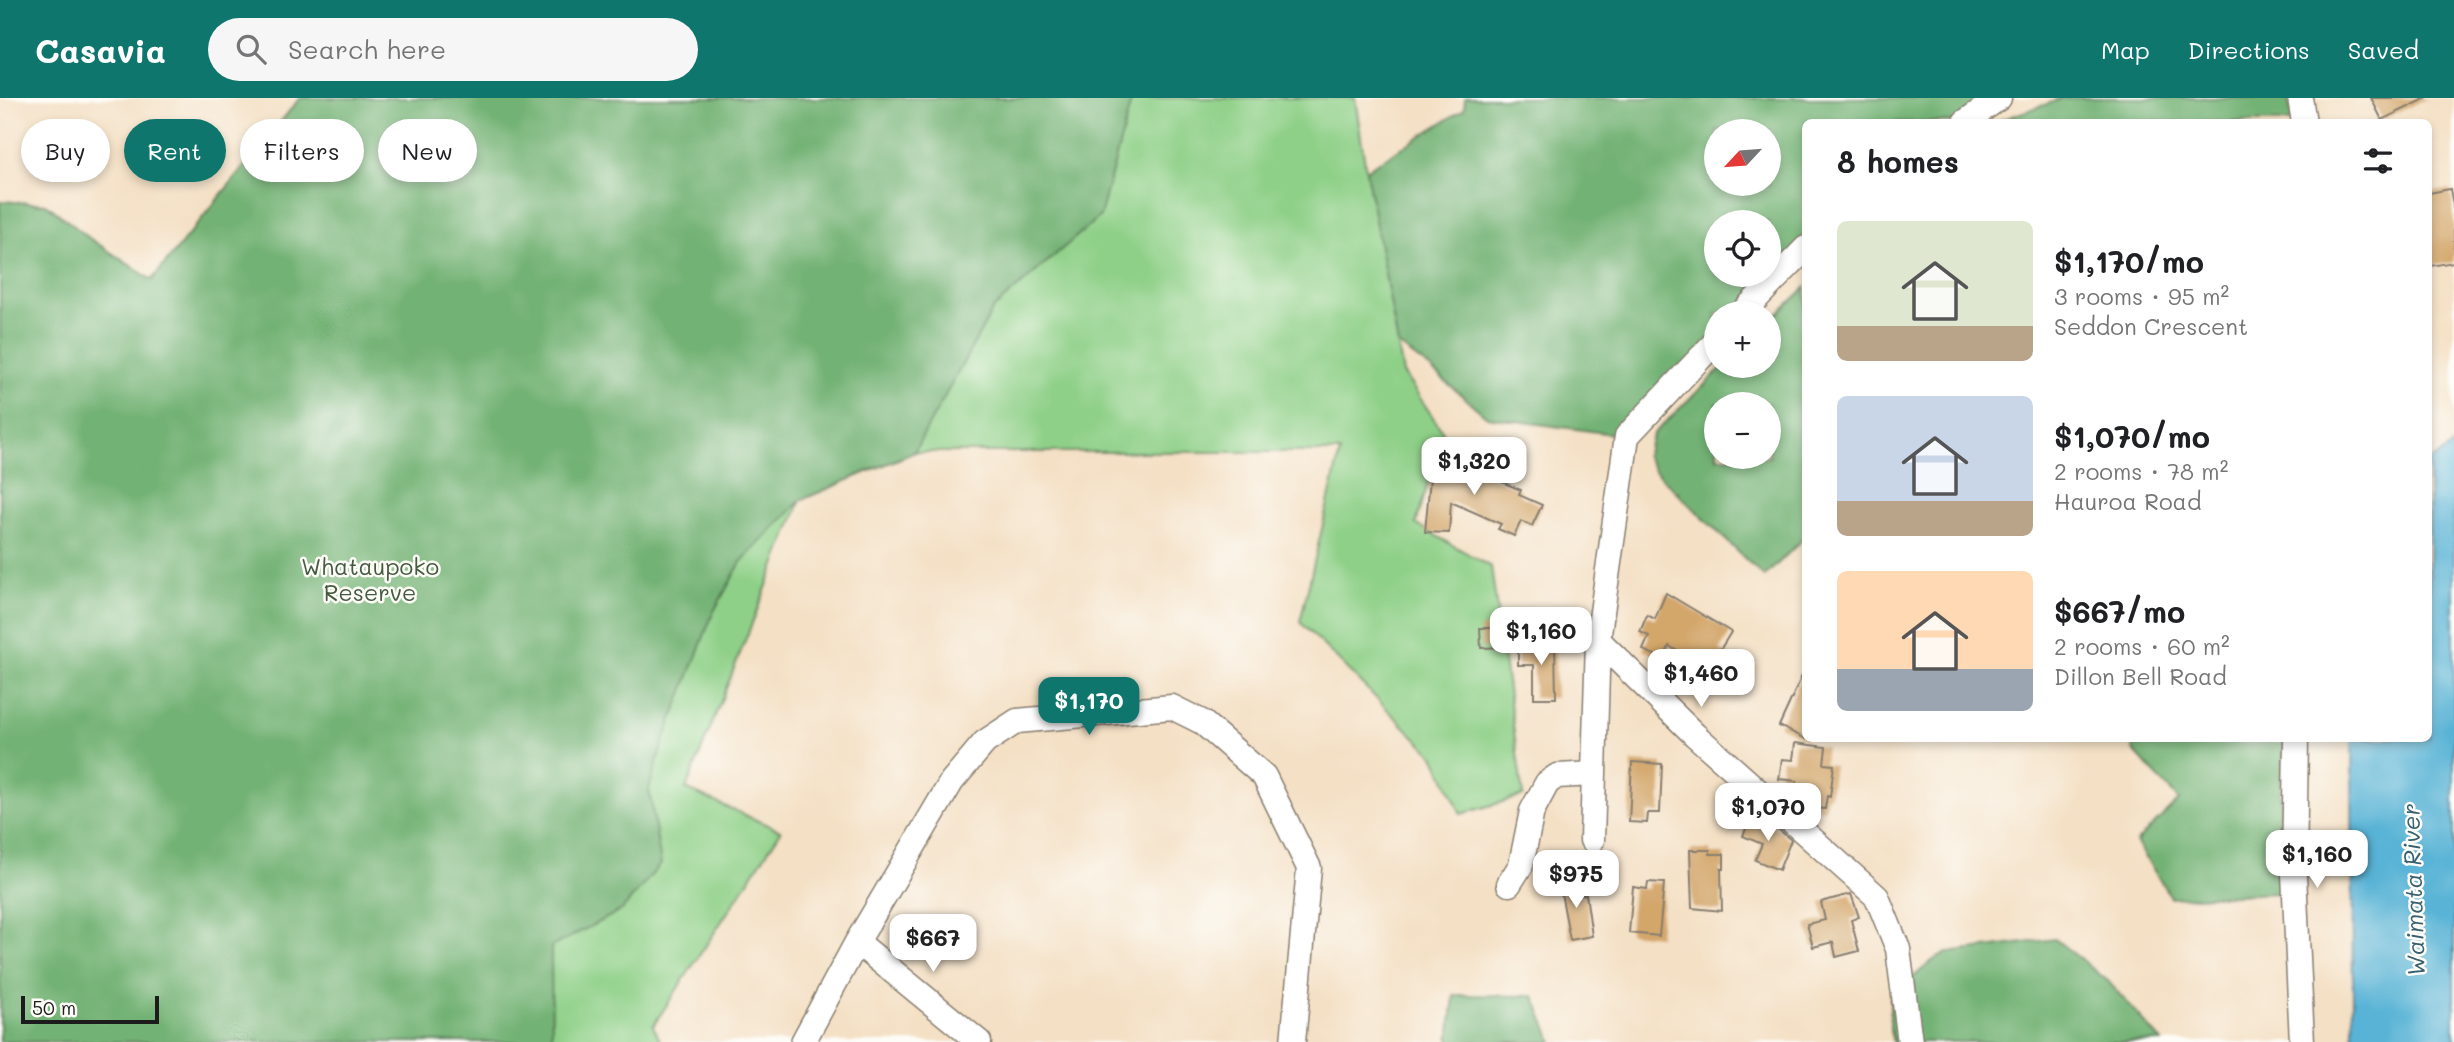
<!DOCTYPE html>
<html lang="en">
<head>
<meta charset="utf-8">
<style>
  body { margin:0; font-family:Mali,sans-serif; background:#f6f6f6; color:#202124; height:100vh; display:flex; flex-direction:column; font-size:26px; white-space:nowrap }
  * { box-sizing:border-box; margin:0 }
  p { font-size:23px; color:#757577 }
  .icon { flex:none; width:38px; height:38px; fill:none; stroke:currentColor; stroke-width:2; stroke-linecap:round; stroke-linejoin:round }
  .map { position:relative; flex:1; overflow:hidden }
  .side { position:absolute; left:1802px; top:21px; width:630px; height:623px; display:flex; flex-direction:column; background:#fff; border-radius:10px; box-shadow:0 4px 10px #0003 }
  .side>* { flex:none }
  .hud { position:absolute; left:21px; top:21px; width:665px; height:63px; display:flex; gap:14px }
  .needle { width:46px; rotate:244deg }
  .fabs { position:absolute; left:1704px; top:21px; display:grid; gap:14px }
  .fabs a { display:grid; place-items:center; width:77px; height:77px; border-radius:50%; background:#fff; box-shadow:0 4px 10px #0003; font-size:35px }
  .scale { position:absolute; left:21px; bottom:18px; width:138px; box-sizing:border-box; padding-left:7px; border:4px solid #1c1c1c; border-top:0; font-size:19px; line-height:24px; white-space:nowrap; color:#1c1c1c; -webkit-text-stroke:5px #fdfcf7; paint-order:stroke }
  .price { position:absolute; translate:-50% -60px; padding:0 16px; border-radius:14px; background:#fff; color:#222; font-size:23px; line-height:46px; filter:drop-shadow(0 2px 4px #0008) }
  .price::after { content:''; position:absolute; left:50%; top:42px; width:21px; height:16px; margin-left:-10px; background:inherit; clip-path:polygon(0 0,100% 0,50% 100%) }
  .price.current { background:#0f766e; color:#fff }
  ul { padding:0; list-style:none }
  li { display:flex; align-items:center; gap:21px; height:175px; padding:0 35px }
  li span { display:grid; place-items:center; flex:none; width:196px; height:140px; border-radius:10px; color:#555 }
  li>.icon { margin-inline-start:auto }
  span .icon { width:84px; height:84px; fill:#fffc; stroke-width:1 }
  li b { font-size:30px }
  h2 { display:flex; justify-content:space-between; align-items:center; height:84px; padding:0 35px; font-size:30px }
  .chip { padding:0 24px; border-radius:32px; background:#fff; box-shadow:0 4px 10px #0003; font-size:24px; line-height:63px }
  .chip.current { background:#0f766e; color:#fff }
  header { display:flex; align-items:center; gap:42px; box-sizing:border-box; height:98px; padding:0 35px; background:#0f766e; color:#fff }
  header strong { font-size:33px }
  nav { display:flex; gap:38px; margin-inline-start:auto; font-size:24px }
  .search { width:490px; height:63px; background:#f6f6f6; display:flex; align-items:center; gap:18px; box-sizing:border-box; padding:0 24px; border-radius:38px; color:#757577; font-size:26px }
  .map>svg:first-child { display:block }
</style>
</head>
<body>
<header>
<strong>Casavia</strong>
<div class="search"><svg class="icon" aria-label="search" viewBox="0 0 24 24"><circle cx="10" cy="10" r="6"/><path d="M15 15l6 6"/></svg>Search here</div>
<nav><a>Map</a><a>Directions</a><a>Saved</a></nav>
</header>
<div class="map">
<svg width="2454" height="944" viewBox="0 0 2454 944">
  <rect width="100%" height="100%" fill="#fdfcf7"/>
  <filter id="ink" filterUnits="userSpaceOnUse"><feTurbulence type="fractalNoise" baseFrequency=".0143" numOctaves="2"/><feDisplacementMap in="SourceGraphic" scale="14" xChannelSelector="R" yChannelSelector="G"/><feConvolveMatrix kernelMatrix="1 2 1 2 8 2 1 2 1" color-interpolation-filters="sRGB"/></filter>
  <filter id="wash" filterUnits="userSpaceOnUse"><feTurbulence type="fractalNoise" baseFrequency=".00686" numOctaves="4" result="noise"/><feDisplacementMap in="SourceGraphic" scale="28" xChannelSelector="R" yChannelSelector="G"/><feGaussianBlur stdDeviation="1.57" result="paint"/><feColorMatrix in="noise" values="0 0 0 0 0 0 0 0 0 0 0 0 0 0 0 0 0 1.4 0 .05"/><feComposite in="paint" operator="in"/></filter>
  <g filter="url(#wash)">
    <rect width="100%" height="100%" fill="#f4e0c5"/>
    <path fill="#8fd088" stroke="#567652" stroke-width="2" d="M 300,0 L 1355,0 L 1366,72 L 1403,275 L 1443,334 L 1416,426 L 1491,469 L 1523,698 L 1461,716 L 1435,659 L 1300,524 L 1340,354 L 915,354 L 801,402 L 686,691 L 781,733 L 653,928 L 661,944 L 0,944 L 0,103 L 46,106 L 89,140 L 152,182 Z"/>
    <path fill="#73b274" stroke="#486748" stroke-width="2" fill-rule="evenodd" d="M 300,0 L 1132,0 L 1100,118 L 993,211 L 914,354 L 801,402 L 741,464 L 713,515 L 662,648 L 649,691 L 661,766 L 622,812 L 551,849 L 552,938 L 557,944 L 0,944 L 0,103 L 46,106 L 89,140 L 152,182 Z
      M 1465,0 L 1999,0 L 1965,24 L 1806,24 L 1806,150 L 1742,215 L 1717,215 L 1717,242 L 1627,338 L 1487,319 L 1431,271 L 1398,247 L 1366,72 L 1464,11 ZM 1717,33 L 1769,33 L 1769,86 L 1717,86 ZM 1717,124 L 1769,124 L 1769,177 L 1717,177 Z
      M 2064,0 L 2288,0 L 2293,24 L 1995,24 Z
      M 1806,189 L 1806,438 L 1764,479 L 1655,373 L 1646,358 L 1653,336 L 1724,268 L 1769,268 L 1769,224 ZM 1769,306 L 1769,359 L 1717,359 L 1717,306 Z
      M 2133,641 L 2285,641 L 2280,696 L 2278,795 L 2171,800 L 2136,744 L 2179,702 L 2133,652 Z
      M 2055,841 L 2108,883 L 2162,944 L 1893,944 L 1890,933 L 1890,899 L 1932,863 L 1947,855 Z
      M 1454,897 L 1534,898 L 1553,944 L 1449,944 Z"/>
    <path fill="#59b3d6" stroke="#3a6879" stroke-width="2" d="M 2454,347 L 2454,944 L 2353,944 L 2352,641 L 2429,640 L 2429,364 Z"/>
    <g id="blocks">
      <path fill="#d3a66b" d="M 2371,0 L 2427,0 L 2382,22 Z
        M 2450,91 L 2454,112 L 2454,164 L 2431,168 L 2429,163 L 2429,95 Z
        M 1433,349 L 1455,352 L 1453,371 L 1476,373 L 1521,392 L 1519,397 L 1542,407 L 1532,428 L 1521,423 L 1514,438 L 1498,431 L 1501,426 L 1451,404 L 1449,435 L 1425,434 Z
        M 1666,495 L 1731,534 L 1720,552 L 1750,571 L 1738,591 L 1669,548 L 1664,561 L 1643,552 L 1649,538 L 1640,534 L 1647,517 L 1655,521 Z
        M 1480,530 L 1508,530 L 1508,549 L 1481,550 Z
        M 1518,546 L 1555,546 L 1556,600 L 1534,600 L 1534,567 L 1518,567 Z
        M 1806,569 L 1806,641 L 1779,628 Z
        M 1795,645 L 1826,649 L 1824,666 L 1834,667 L 1830,699 L 1827,698 L 1825,711 L 1802,709 L 1803,704 L 1795,703 L 1797,683 L 1779,681 L 1782,661 L 1793,662 Z
        M 1632,664 L 1662,666 L 1660,715 L 1648,715 L 1647,725 L 1629,724 Z
        M 1751,719 L 1778,731 L 1791,742 L 1779,772 L 1755,762 L 1762,746 L 1743,738 Z
        M 1690,752 L 1710,752 L 1710,756 L 1724,756 L 1724,771 L 1721,771 L 1722,813 L 1692,810 Z
        M 1579,781 L 1582,797 L 1586,796 L 1592,838 L 1570,842 L 1559,784 Z
        M 1648,784 L 1664,785 L 1659,838 L 1629,835 L 1633,789 L 1647,791 Z
        M 1851,796 L 1859,819 L 1851,822 L 1859,853 L 1836,859 L 1833,844 L 1813,849 L 1807,826 L 1825,822 L 1821,804 Z"/>
    </g>
  </g>
  <g filter="url(#ink)">
    <use href="#blocks" fill-opacity="0" stroke="#887e70" stroke-width="2"/>
    <g fill="none" stroke-linecap="round" stroke-linejoin="round">
      <g stroke="#887e70" stroke-width="27">
        <path id="minor" d="M 2300,0 L 2304,24
          M 1965,24 L 1999,0
          M 1742,215 L 1806,150
          M 1717,242 L 1627,338 L 1598,542 L 1695,637 L 1877,799 L 1898,851 L 1910,944
          M 2296,640 L 2294,776 L 2302,944
          M 1592,742 L 1598,542
          M 1509,786 L 1521,767 L 1532,713 L 1547,685 L 1557,678 L 1594,676
          M 857,844 L 979,944
          M 803,944 L 857,844 L 952,683 L 985,644 L 1017,623 L 1172,609 L 1202,624 L 1264,678 L 1309,770 L 1293,944"/>
      </g>
      <use href="#minor" stroke="#fff" stroke-width="24"/>
    </g>
  </g>
  <g text-anchor="middle" stroke-width="5" stroke-linejoin="round" paint-order="stroke">
    <g font-size="23" fill="#445b42" stroke="#fdfcf7">
      <text x="370" y="477">Whataupoko<tspan x="370" dy="26">Reserve</tspan></text>
    </g>
    <g font-size="24" font-style="italic" fill="#376070" stroke="#fdfcf7">
      <text transform="translate(2414 792) rotate(-92)" y="8">Waimata River</text>
    </g>
  </g>
</svg>
<div class="fabs">
<a><svg class="needle" viewBox="-14 -14 28 28"><path d="M0-13l5 13h-10z" fill="#e53935"/><path d="M0 13l5-13h-10z" fill="#757577"/></svg></a>
<a><svg class="icon" aria-label="locate" viewBox="0 0 24 24"><circle cx="12" cy="12" r="6"/><path d="M12 2v4M12 18v4M2 12h4M18 12h4"/></svg></a>
<a>+</a>
<a>−</a>
</div>
<div class="scale">50 m</div>
<b class="price" style="left:1474px;top:399px">$1,320</b>
<b class="price" style="left:1541px;top:569px">$1,160</b>
<b class="price" style="left:1701px;top:611px">$1,460</b>
<b class="price current" style="left:1089px;top:639px">$1,170</b>
<b class="price" style="left:1768px;top:745px">$1,070</b>
<b class="price" style="left:2317px;top:792px">$1,160</b>
<b class="price" style="left:1576px;top:812px">$975</b>
<b class="price" style="left:933px;top:876px">$667</b>
<div class="hud">
<a class="chip">Buy</a>
<a class="chip current">Rent</a>
<a class="chip">Filters</a>
<a class="chip">New</a>
</div>
<section class="side">
<h2>8 homes<svg class="icon" aria-label="filters" viewBox="0 0 24 24"><path d="M4 7h16M4 17h16"/><circle cx="9" cy="7" r="2"/><circle cx="15" cy="17" r="2"/></svg></h2>
<ul>
<li><span style="background:linear-gradient(#dfe7d0 75%,#b9a48a 0)"><svg class="icon" aria-label="home" viewBox="0 0 24 24"><path d="M3 11l9-7 9 7M6 9v11h12V9"/></svg></span><div><b>$1,170/mo</b><p>3 rooms · 95 m²</p><p>Seddon Crescent</p></div></li>
<li><span style="background:linear-gradient(#c9d6e8 75%,#b9a48a 0)"><svg class="icon" aria-label="home" viewBox="0 0 24 24"><path d="M3 11l9-7 9 7M6 9v11h12V9"/></svg></span><div><b>$1,070/mo</b><p>2 rooms · 78 m²</p><p>Hauroa Road</p></div></li>
<li><span style="background:linear-gradient(#ffd9b3 70%,#9aa5b1 0)"><svg class="icon" aria-label="home" viewBox="0 0 24 24"><path d="M3 11l9-7 9 7M6 9v11h12V9"/></svg></span><div><b>$667/mo</b><p>2 rooms · 60 m²</p><p>Dillon Bell Road</p></div></li>
</ul>
</section>
</div>
</body>
</html>
